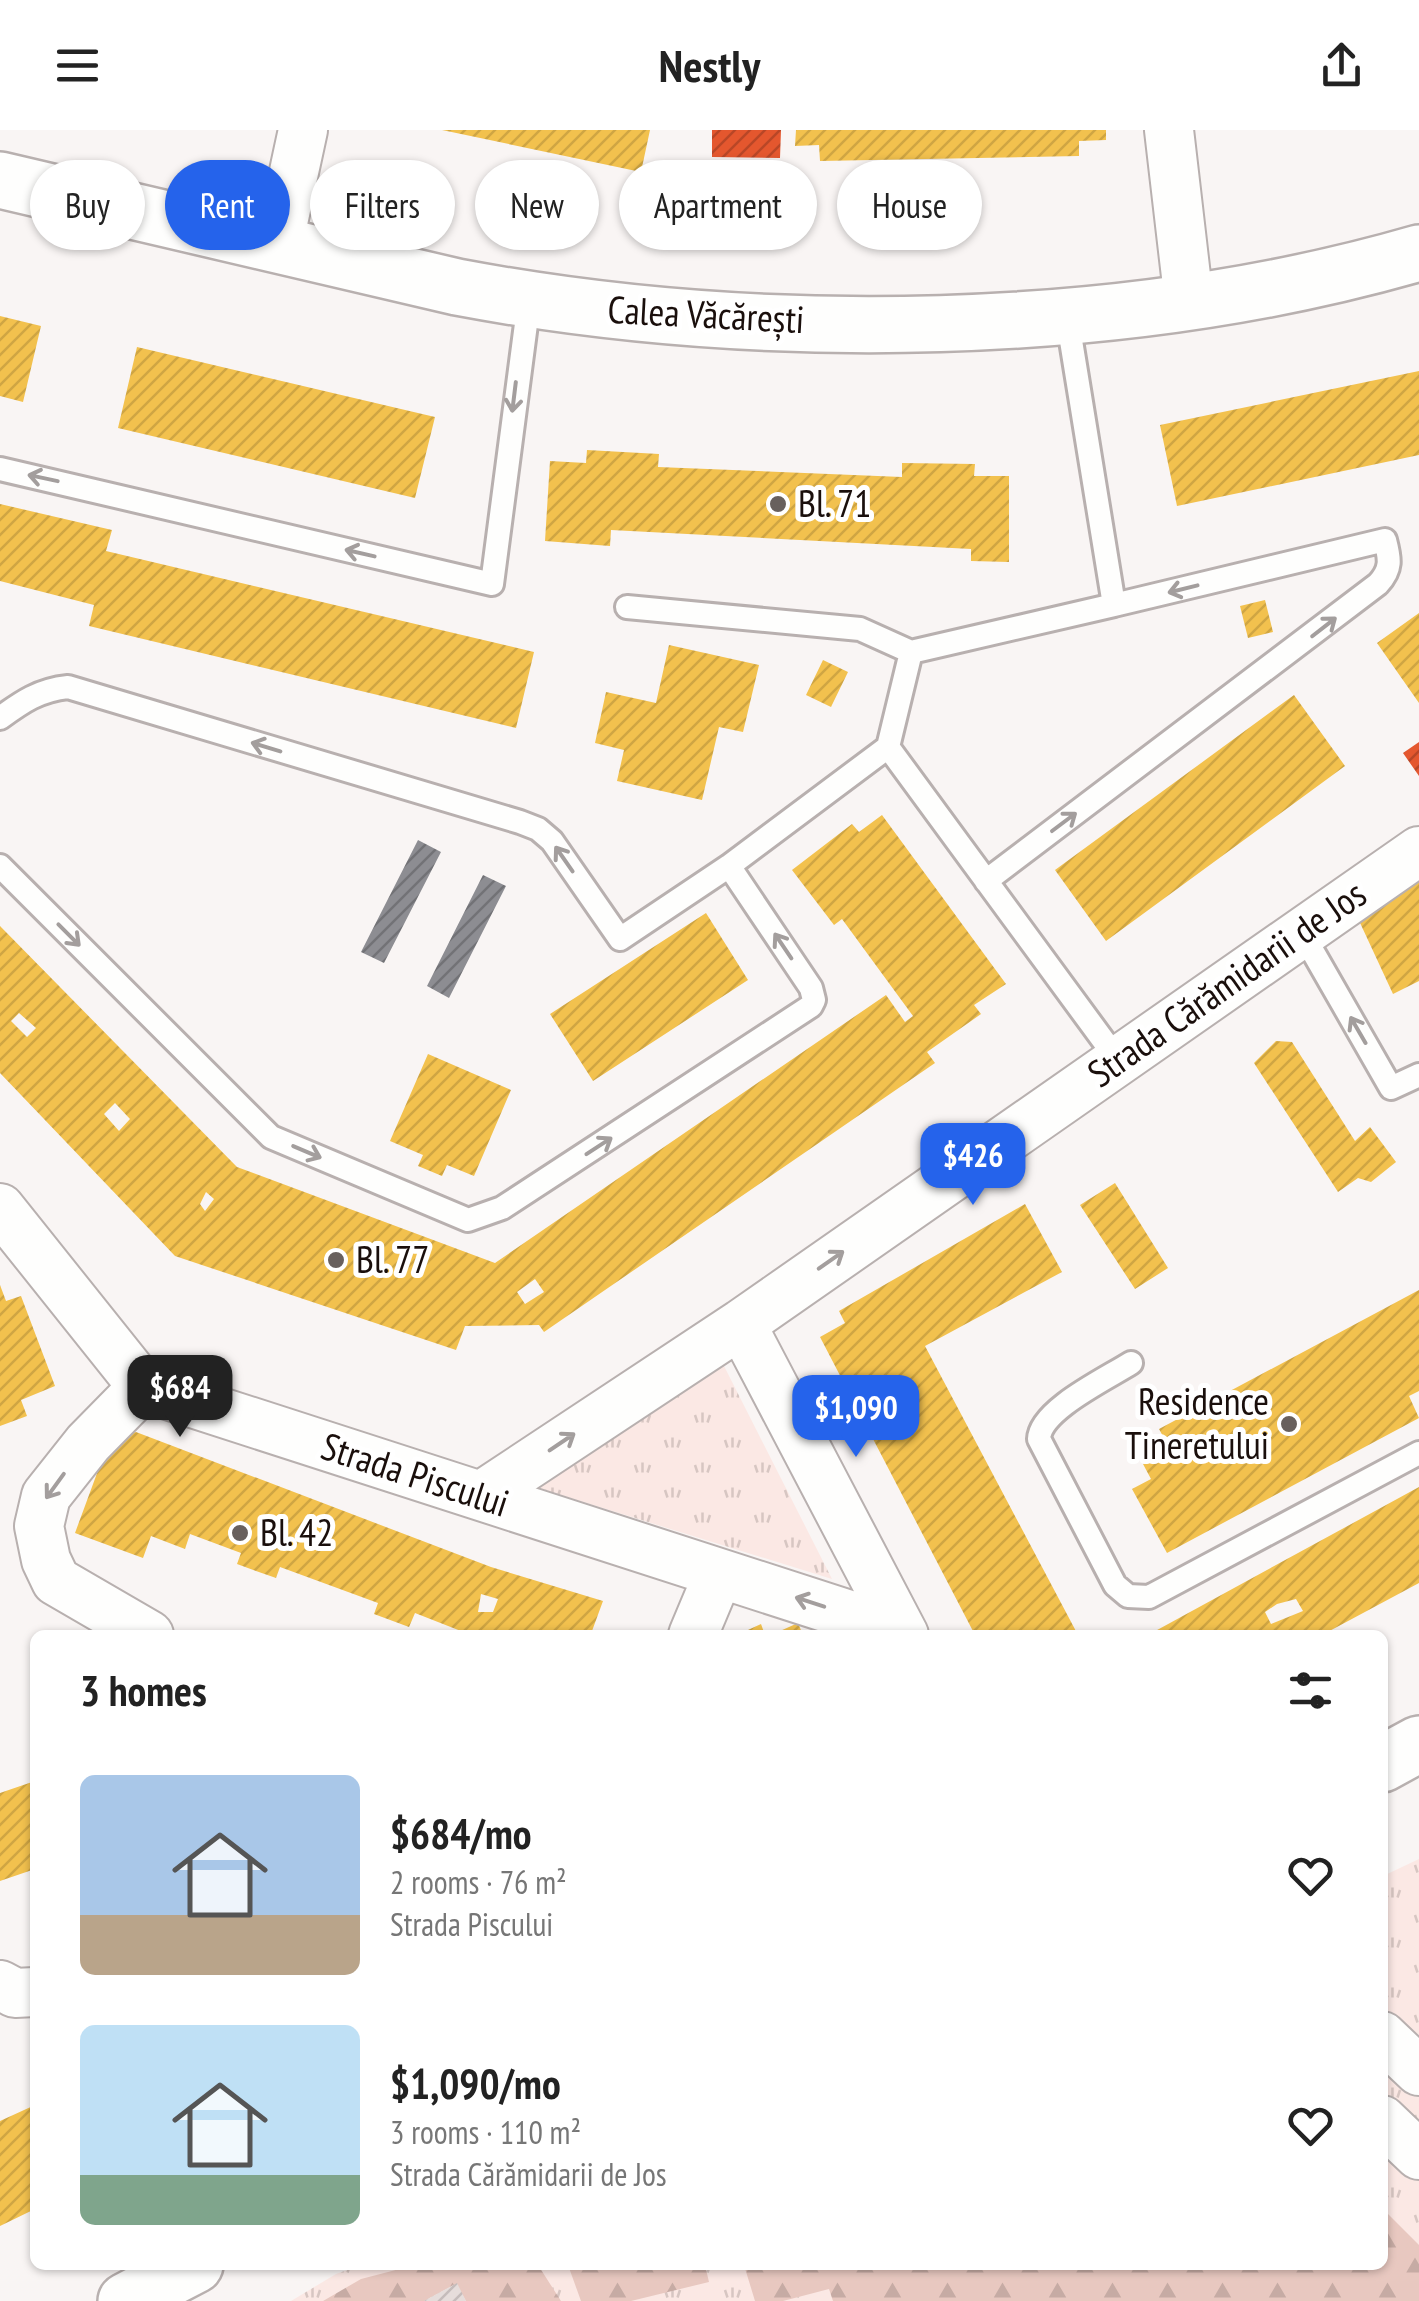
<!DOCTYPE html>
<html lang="en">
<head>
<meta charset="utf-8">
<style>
  body { margin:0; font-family:"PT Sans Narrow",sans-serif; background:#f6f6f6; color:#222; height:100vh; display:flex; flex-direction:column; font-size:38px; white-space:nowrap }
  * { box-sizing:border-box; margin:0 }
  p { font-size:32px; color:#767676 }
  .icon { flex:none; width:55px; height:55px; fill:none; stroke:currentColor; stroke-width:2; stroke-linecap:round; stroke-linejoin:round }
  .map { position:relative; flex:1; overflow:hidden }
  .drawer { position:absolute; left:30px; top:1500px; width:1358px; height:640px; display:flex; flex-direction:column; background:#fff; border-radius:15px; box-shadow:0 2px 8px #0004 }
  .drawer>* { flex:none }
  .top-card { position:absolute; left:30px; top:30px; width:1360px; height:90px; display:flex; gap:20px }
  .price { position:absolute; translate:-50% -85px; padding:0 22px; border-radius:20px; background:#2563eb; color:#fff; font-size:32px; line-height:65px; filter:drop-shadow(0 2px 5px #0008) }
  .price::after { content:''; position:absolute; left:50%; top:60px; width:30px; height:22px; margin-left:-15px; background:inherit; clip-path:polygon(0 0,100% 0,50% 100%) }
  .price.selected { background:#222; color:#fff }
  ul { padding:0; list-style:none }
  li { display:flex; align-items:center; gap:30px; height:250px; padding:0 50px }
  li span { display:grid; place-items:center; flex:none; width:280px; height:200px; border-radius:15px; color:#555 }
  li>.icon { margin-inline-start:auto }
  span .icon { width:120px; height:120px; fill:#fffc; stroke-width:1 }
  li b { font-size:42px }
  h2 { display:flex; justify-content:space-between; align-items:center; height:120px; padding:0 50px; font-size:42px }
  .chip { padding:0 35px; border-radius:45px; background:#fff; box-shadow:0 2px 8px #0004; font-size:35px; line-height:90px }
  .chip.selected { background:#2563eb; color:#fff }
  header { display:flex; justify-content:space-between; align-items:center; height:130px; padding:0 50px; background:#fff; font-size:45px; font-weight:800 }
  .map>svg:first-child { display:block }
</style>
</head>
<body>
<header><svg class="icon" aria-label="menu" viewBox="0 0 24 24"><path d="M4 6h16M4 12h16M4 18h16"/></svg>Nestly<svg class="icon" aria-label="share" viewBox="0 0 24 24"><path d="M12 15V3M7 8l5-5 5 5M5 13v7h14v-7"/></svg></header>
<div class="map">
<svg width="1419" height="2171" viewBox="0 0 1419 2171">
  <defs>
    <pattern id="grass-tufts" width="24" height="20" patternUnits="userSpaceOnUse" patternTransform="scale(2.5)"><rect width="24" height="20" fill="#fbe8e4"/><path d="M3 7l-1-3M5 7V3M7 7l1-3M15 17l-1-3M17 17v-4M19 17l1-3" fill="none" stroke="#d7c6c2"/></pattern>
    <pattern id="forest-firs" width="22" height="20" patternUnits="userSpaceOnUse" patternTransform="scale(2.5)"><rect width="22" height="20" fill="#e8c8c0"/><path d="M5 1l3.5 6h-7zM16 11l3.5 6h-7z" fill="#c6aba4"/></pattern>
    <pattern id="homes-hatch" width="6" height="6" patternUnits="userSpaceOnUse" patternTransform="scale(2.5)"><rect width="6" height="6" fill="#f2c14e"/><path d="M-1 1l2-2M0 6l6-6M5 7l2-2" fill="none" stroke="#cfa543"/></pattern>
    <pattern id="shops-hatch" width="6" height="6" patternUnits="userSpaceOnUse" patternTransform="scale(2.5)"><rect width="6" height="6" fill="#e4572e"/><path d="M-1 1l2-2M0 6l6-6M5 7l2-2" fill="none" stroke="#b84626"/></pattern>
    <pattern id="industry-hatch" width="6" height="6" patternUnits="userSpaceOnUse" patternTransform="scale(2.5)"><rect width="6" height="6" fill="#8d8d92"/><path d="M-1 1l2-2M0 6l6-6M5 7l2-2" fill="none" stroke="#727276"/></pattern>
    <pattern id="building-hatch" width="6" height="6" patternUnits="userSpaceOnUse" patternTransform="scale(2.5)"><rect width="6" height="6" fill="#e6dddb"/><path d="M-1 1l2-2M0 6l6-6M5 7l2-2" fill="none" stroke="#c5bcbb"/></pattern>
  </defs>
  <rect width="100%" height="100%" fill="#f9f5f4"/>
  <path fill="url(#grass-tufts)" d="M 724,1236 L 832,1449 L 538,1358 Z
    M 1419,1729 L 1419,2171 L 291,2171 L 336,2144 L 361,2135 L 1382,2135 L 1383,1746 Z"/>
  <path fill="url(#forest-firs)" d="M 1383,2079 L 1419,2115 L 1419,2171 L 833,2171 L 829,2159 L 783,2171 L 755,2171 L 744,2135 L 1382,2135 Z
    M 415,2135 L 538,2135 L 561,2171 L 466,2171 L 456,2154 L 424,2171 L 323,2171 L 361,2149 Z
    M 568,2135 L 705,2135 L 709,2152 L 631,2171 L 581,2171 Z"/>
  <path fill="url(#homes-hatch)" fill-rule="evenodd" d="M 442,0 L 650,0 L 641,42 Z
    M 796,0 L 1106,0 L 1106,10 L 1079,11 L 1079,26 L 820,31 L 819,15 L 795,16 Z
    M 0,186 L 41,196 L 23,272 L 0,266 Z
    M 137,217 L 435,287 L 415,368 L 118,298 Z
    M 1419,241 L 1419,325 L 1177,376 L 1160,295 Z
    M 587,320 L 659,324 L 658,337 L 902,347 L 902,333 L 975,334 L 974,346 L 1009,346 L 1009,432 L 971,431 L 971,419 L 611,400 L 610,416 L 545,411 L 550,331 L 586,333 Z
    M 0,374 L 112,400 L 106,421 L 534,522 L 516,598 L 89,496 L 94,475 L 0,451 Z
    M 1265,470 L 1273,502 L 1248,508 L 1240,476 Z
    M 1419,483 L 1419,573 L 1377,513 Z
    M 669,515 L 759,535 L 743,602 L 719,597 L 702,670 L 617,651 L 624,620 L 595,613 L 606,562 L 656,573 Z
    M 823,530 L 848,542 L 831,577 L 806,565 Z
    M 1294,565 L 1345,636 L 1106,811 L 1055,740 Z
    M 882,685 L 1006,854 L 974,875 L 981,884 L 927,922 L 935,933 L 544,1202 L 539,1195 L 465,1196 L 456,1220 L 175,1126 L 0,943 L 0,796 L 237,1037 L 495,1133 L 886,865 L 905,892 L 913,886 L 842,789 L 834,795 L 792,740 L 852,694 L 859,702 ZM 19,883 L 36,898 L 27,907 L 11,891 ZM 115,973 L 130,989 L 119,1001 L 104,984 ZM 206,1062 L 214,1069 L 205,1081 L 200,1074 ZM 535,1149 L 544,1162 L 525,1174 L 517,1162 Z
    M 1419,749 L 1419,851 L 1393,864 L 1355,782 Z
    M 706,783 L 748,850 L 593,951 L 550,884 Z
    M 1276,911 L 1292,912 L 1355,1011 L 1370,997 L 1396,1032 L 1371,1052 L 1358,1048 L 1338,1062 L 1254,933 Z
    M 428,924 L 511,960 L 474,1046 L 447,1035 L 442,1046 L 418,1036 L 423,1025 L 390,1011 Z
    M 1115,1053 L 1168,1138 L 1135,1159 L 1080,1075 Z
    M 1025,1074 L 1062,1142 L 925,1216 L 1078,1505 L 975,1505 L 820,1207 L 845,1193 L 839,1181 Z
    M 0,1155 L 6,1171 L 21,1166 L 55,1256 L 21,1270 L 27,1286 L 0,1296 Z
    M 1419,1160 L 1419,1261 L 1409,1266 L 1419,1288 L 1167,1423 L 1132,1359 L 1151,1349 L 1143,1334 L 1170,1319 L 1159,1299 Z
    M 136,1302 L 491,1437 L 603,1471 L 592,1501 L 601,1505 L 471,1505 L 415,1483 L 409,1497 L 374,1484 L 378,1473 L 280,1437 L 276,1448 L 256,1441 L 237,1434 L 241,1423 L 190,1404 L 185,1419 L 151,1406 L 143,1428 L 75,1403 L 103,1327 L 117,1307 ZM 481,1464 L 498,1469 L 493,1482 L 478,1482 Z
    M 1419,1357 L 1419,1453 L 1322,1505 L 1148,1505 ZM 1296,1469 L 1303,1481 L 1271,1494 L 1265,1482 L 1277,1474 Z
    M 798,1493 L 803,1505 L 771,1505 Z
    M 761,1494 L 765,1505 L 737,1505 Z
    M 35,1651 L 35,1739 L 0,1751 L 0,1663 Z
    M 35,1975 L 35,2079 L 0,2096 L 0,1991 Z"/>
  <path fill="url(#shops-hatch)" d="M 712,0 L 781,0 L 780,28 L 712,27 Z
    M 1419,612 L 1419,646 L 1403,623 Z"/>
  <path fill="url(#industry-hatch)" d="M 418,710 L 441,722 L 384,833 L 361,822 Z
    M 483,745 L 506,756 L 449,868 L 427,856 Z"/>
  <path fill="url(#building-hatch)" d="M 457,2153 L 466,2171 L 424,2171 Z"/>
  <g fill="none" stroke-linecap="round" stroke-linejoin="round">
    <g stroke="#b8b0af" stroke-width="28">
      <path id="service" d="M 1067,186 L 1114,475 L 911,522 L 888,617 L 1117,929
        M 0,339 L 492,454 L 529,171
        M 627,477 L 860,499 L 911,522
        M 0,588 C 22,572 39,560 68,557 L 520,692 L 538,699 L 552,711 L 620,809 L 729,736 L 888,617
        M 0,736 L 271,1007 L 468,1090 L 502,1078 L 811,876 L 814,870 L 811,858 L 729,736
        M 986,751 L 1378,454 C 1392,439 1390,429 1385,410 L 1114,475
        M 1301,801 L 1391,958 L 1419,945
        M 1131,1233 C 1106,1249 1040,1280 1039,1309 L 1115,1455 L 1128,1466 L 1149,1467 L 1419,1323"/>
    </g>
    <g stroke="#b8b0af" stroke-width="52">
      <path id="minor" d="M 1169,0 L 1189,172
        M 278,116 L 303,0
        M 0,1078 L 143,1257 L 902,1502
        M 741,1194 L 904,1505
        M 143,1257 L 88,1313 L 46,1366 L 39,1396 L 46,1430 L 56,1451 L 149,1505
        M 481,1366 L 741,1194 L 1419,721
        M 693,1505 L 719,1443
        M 0,1855 L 15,1863 L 35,1862
        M 1382,1906 L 1419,1941
        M 1382,1990 L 1419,2025"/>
    </g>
    <g stroke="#b8b0af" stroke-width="60">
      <path id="secondary" d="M 0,50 L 457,157 C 760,214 1122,209 1419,123"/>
    </g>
    <g stroke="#b8b0af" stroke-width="60">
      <path id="primary" d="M 1382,1634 L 1419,1614
        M 126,2171 L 195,2135"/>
    </g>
    <use href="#service" stroke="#fefefd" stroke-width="22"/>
    <use href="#minor" stroke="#fefefd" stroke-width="48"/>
    <use href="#secondary" stroke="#fefefd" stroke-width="55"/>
    <use href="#primary" stroke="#fefefd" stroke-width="55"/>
  </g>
  <defs><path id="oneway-shaft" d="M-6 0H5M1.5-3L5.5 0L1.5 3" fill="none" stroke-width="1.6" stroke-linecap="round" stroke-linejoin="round" transform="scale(2.5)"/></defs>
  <g stroke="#a39e9d">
    <use href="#oneway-shaft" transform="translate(514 267) rotate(97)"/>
    <use href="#oneway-shaft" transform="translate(43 348) rotate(-168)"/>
    <use href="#oneway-shaft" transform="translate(360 423) rotate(-167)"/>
    <use href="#oneway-shaft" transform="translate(1183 459) rotate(166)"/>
    <use href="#oneway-shaft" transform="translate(1324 497) rotate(-38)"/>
    <use href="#oneway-shaft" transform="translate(266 617) rotate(-163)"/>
    <use href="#oneway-shaft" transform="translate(1064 692) rotate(-37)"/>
    <use href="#oneway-shaft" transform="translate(564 729) rotate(-125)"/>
    <use href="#oneway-shaft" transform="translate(69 805) rotate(45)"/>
    <use href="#oneway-shaft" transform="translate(783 816) rotate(-124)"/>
    <use href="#oneway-shaft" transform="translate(1358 900) rotate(-120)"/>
    <use href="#oneway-shaft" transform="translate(599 1016) rotate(-33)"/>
    <use href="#oneway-shaft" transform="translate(307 1022) rotate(23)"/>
    <use href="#oneway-shaft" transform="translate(831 1130) rotate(-35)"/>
    <use href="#oneway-shaft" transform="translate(562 1312) rotate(-34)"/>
    <use href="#oneway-shaft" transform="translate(55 1356) rotate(126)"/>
    <use href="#oneway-shaft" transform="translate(810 1472) rotate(-162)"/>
  </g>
  <g fill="#68605d" stroke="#fff" stroke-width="4">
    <circle cx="778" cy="374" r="10"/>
    <circle cx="336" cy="1130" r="10"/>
    <circle cx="1289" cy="1294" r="10"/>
    <circle cx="240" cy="1403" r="10"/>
  </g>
  <g text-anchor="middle" stroke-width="10" stroke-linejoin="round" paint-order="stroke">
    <g font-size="38" fill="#1a0f0c" stroke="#fff">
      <text transform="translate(706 185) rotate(3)" y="13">Calea Văcărești</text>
      <text transform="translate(1227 854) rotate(-35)" y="13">Strada Cărămidarii de Jos</text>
      <text transform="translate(415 1345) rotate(18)" y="13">Strada Piscului</text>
    </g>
    <g font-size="38" fill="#1a0f0c" stroke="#fff" text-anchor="start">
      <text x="798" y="387">Bl. 71</text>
      <text x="356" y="1143">Bl. 77</text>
      <text x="1269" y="1285" text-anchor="end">Residence<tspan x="1269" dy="44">Tineretului</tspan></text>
      <text x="260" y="1416">Bl. 42</text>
    </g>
  </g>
</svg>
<b class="price" style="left:973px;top:1078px">$426</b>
<b class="price selected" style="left:180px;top:1310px">$684</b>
<b class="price" style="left:856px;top:1330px">$1,090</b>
<div class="top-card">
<a class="chip">Buy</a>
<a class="chip selected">Rent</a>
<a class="chip">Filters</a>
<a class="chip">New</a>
<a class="chip">Apartment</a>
<a class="chip">House</a>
</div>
<section class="drawer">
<h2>3 homes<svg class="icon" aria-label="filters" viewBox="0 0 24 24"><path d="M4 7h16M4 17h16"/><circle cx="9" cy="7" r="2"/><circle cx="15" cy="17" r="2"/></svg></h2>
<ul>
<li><span style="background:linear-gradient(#a9c7e8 70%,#b9a48a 0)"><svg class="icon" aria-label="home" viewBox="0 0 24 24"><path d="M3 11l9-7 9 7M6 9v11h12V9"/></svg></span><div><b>$684/mo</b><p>2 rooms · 76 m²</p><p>Strada Piscului</p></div><svg class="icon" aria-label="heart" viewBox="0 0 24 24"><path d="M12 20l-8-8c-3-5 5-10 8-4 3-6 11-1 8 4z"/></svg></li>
<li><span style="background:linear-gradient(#bfe0f5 75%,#7fa58c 0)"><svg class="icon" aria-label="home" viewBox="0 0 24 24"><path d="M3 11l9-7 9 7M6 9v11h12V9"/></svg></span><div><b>$1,090/mo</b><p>3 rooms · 110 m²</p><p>Strada Cărămidarii de Jos</p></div><svg class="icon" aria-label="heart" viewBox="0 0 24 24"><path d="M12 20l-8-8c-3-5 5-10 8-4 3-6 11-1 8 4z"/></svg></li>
</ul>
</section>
</div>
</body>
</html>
